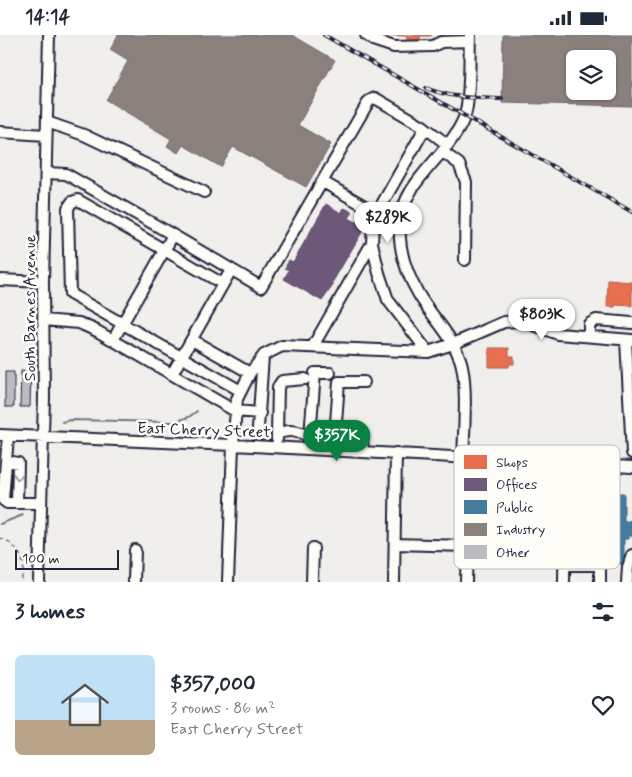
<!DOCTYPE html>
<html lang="en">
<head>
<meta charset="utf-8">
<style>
  body { margin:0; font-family:Mynerve,sans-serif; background:#f2f2f3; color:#1f2937; height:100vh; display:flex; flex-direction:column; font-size:19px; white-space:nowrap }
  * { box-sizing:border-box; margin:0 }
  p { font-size:16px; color:#747a83 }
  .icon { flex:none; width:28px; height:28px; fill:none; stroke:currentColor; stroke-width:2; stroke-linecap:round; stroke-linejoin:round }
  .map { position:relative; height:547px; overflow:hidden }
  .panel { display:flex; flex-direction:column; background:#fff; flex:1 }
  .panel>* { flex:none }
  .fabs { position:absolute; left:566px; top:15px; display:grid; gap:10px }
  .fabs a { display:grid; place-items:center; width:50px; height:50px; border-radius:8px; background:#fff; box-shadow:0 1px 4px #0004; font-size:25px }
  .scale { position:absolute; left:15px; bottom:12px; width:104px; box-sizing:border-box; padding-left:5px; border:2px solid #22223b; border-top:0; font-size:14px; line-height:18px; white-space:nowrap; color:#22223b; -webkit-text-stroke:4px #fdfcf7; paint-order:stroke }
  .price { position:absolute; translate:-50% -42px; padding:0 11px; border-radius:18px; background:#fff; color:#222; font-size:16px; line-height:32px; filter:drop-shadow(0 1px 2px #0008) }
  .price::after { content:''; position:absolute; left:50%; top:30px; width:15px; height:11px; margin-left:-8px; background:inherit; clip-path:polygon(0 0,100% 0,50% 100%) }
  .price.selected { background:#0b8043; color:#fff }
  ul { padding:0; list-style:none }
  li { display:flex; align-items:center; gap:15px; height:125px; padding:0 15px }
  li+li { border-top:1px solid #e0e1e3 }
  li span { display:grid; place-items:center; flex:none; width:140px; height:100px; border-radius:8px; color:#555 }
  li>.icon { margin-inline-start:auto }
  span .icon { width:60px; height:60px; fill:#fffc; stroke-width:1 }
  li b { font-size:21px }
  h2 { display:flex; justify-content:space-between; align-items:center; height:60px; padding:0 15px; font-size:21px }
  .status { display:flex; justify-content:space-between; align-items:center; height:35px; padding:0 25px; background:#fff; direction:ltr }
  .status svg { height:14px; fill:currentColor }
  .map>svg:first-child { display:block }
</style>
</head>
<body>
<div class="status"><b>14:14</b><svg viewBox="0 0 49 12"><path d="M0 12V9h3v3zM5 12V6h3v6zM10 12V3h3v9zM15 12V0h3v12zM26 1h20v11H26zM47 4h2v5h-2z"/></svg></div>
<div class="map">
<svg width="632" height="547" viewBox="0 0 632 547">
  <rect width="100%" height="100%" fill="#f0efec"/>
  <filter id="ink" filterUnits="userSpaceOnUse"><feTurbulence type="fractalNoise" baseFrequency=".02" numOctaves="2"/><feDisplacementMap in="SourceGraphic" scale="10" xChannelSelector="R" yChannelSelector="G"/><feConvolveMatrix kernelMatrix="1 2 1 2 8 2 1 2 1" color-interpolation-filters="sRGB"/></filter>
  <g filter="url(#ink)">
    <path fill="#e76f51" stroke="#ac584a" d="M 374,0 L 432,0 L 431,1 L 420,1 L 420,6 L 407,6 L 407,1 Z
      M 608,245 L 632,247 L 632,271 L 615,270 L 615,272 L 607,272 Z
      M 489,313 L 509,313 L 509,321 L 514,321 L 514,329 L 509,329 L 509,332 L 489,332 Z"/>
    <path fill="#6d597a" stroke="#564867" d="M 326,169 L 341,178 L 344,173 L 353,177 L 349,183 L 365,192 L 332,248 L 334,249 L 322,266 L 284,244 L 289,235 L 285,233 L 289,225 L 293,227 Z"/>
    <path fill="#457b9d" stroke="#3a6080" d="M 601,458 L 624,458 L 624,487 L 632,485 L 632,501 L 629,501 L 629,504 L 624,504 L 624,529 L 604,529 L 605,501 L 598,501 L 598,512 L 573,512 L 573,472 L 601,472 Z"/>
    <path fill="#8a817c" stroke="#6b6468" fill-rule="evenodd" d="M 118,0 L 292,0 L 335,25 L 298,90 L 331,109 L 306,152 L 233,112 L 221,132 L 183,110 L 178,118 L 167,111 L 171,104 L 106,65 L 128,26 L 110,15 Z
      M 503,0 L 632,0 L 632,71 L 502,68 ZM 575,24 L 608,24 L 608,56 L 575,56 Z"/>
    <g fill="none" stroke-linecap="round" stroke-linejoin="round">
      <path stroke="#737381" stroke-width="2" d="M 62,387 L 70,385 L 173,387 L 189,382 L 197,376
        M 0,489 L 23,480"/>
    </g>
    <path fill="#bcbcc0" stroke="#22223b" d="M 21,336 L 31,336 L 30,372 L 20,372 Z
      M 5,337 L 14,337 L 14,372 L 5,372 Z"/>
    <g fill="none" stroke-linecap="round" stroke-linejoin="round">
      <g stroke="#22223b" stroke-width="14">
        <path id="minor" d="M 366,0 L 373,5 L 394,12 L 433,11 L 441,7 L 470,6
          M 47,87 L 84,100 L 204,157
          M 0,97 L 46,100
          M 443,117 L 459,129 L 466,147 L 465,225
          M 46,138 L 66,139 L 173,200 L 113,305
          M 323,147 L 377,178 L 373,188 L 372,208 L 379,238 L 388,265 L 428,317
          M 401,185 L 377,178 L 425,93
          M 173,200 L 261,252 L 369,66 L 375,63 L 423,91 L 448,110
          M 231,235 L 223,249 L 78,165 L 72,167 L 68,173 L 70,259 L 241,356
          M 0,245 L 43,247
          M 43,285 L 79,288 L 97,296 L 235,376 L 260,378
          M 589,301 L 589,289 L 596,285 L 632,288
          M 192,305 L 250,338
          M 626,305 L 632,418
          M 313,311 L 372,208
          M 172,339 L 223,249
          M 258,393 L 263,321
          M 310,396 L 326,397 L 327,403 L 326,414
          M 277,399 L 278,352 L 282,346 L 305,344
          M 0,400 L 233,410 L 632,432
          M 335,400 L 359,401 L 362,405 L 363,416
          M 8,401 L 3,465 L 7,468 L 41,468
          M 277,404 L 277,399 C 289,393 299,397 310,401
          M 309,413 L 315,338 L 330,338
          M 334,415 L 339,347 L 364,347
          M 463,422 C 464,396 468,346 460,324 C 451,299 432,282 419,260 C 406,238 398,214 400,188 C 404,144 448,122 464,83 C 471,66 469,20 470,0
          M 6,426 L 18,428 L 17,468
          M 565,468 L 596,468 L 597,448 L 566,446
          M 395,509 L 467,511 L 466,547
          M 565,530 L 600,530 L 600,547
          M 39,547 L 44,362 L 43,247 L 49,0
          M 134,547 L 135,515
          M 228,547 L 233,410 L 237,364 L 250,338 L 264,320 L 282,311 L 428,317 L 453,309 L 504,287 L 518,286 L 528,288 L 558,299 L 632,305
          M 312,547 L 313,513
          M 394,547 L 396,418
          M 564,547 L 566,428
          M 627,547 L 628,532 L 632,520"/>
      </g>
      <path stroke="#22223b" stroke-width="1" stroke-dasharray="4 4" stroke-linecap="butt" d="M 0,503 C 19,510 29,528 20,547"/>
      <use href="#minor" stroke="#fdfcf7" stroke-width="10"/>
      <g stroke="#22223b" stroke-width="4">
        <path id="rail" d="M 324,0 L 632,177
          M 426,53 C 450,63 476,63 502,64"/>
      </g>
      <use href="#rail" stroke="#fdfcf7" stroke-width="2" stroke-dasharray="5.5" stroke-linecap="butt"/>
    </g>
    <defs><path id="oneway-chevron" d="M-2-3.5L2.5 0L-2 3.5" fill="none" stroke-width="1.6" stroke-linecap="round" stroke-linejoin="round" transform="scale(1.25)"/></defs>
    <use stroke="#9a9aa2" href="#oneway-chevron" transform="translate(18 442) rotate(93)"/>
  </g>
  <g text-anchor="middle" stroke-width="5" stroke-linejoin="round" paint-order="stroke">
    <g font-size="16" fill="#22223b" stroke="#fdfcf7">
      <text transform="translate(29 273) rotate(-90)" y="6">South Barnes Avenue</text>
      <text transform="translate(204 394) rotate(2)" y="6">East Cherry Street</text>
    </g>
  </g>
  <rect x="454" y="410" width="166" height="124" rx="8" fill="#fdfcf7" stroke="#bbbbbf" stroke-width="1"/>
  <rect x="464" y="420" width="23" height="14" fill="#e76f51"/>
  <rect x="464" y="443" width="23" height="13" fill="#6d597a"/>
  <rect x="464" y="465" width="23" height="14" fill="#457b9d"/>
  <rect x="464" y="488" width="23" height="13" fill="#8a817c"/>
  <rect x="464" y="510" width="23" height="14" fill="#bcbcc0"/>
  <g font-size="14" fill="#22223b">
    <text x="496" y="432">Shops</text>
    <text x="496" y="454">Offices</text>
    <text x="496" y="477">Public</text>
    <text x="496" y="499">Industry</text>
    <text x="496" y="522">Other</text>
  </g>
</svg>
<div class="fabs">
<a><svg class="icon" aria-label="layers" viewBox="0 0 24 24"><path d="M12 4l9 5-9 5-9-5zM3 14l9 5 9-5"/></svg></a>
</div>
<div class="scale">100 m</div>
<b class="price" style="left:388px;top:209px">$289K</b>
<b class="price" style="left:542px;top:306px">$803K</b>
<b class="price selected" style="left:337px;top:427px">$357K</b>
</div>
<section class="panel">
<h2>3 homes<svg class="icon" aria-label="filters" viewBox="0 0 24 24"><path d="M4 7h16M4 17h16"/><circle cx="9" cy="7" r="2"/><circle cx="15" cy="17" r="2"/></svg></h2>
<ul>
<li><span style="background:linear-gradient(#bfe0f5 65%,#b9a48a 0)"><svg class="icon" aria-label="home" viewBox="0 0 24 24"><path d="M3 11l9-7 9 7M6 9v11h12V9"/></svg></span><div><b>$357,000</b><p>3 rooms · 86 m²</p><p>East Cherry Street</p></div><svg class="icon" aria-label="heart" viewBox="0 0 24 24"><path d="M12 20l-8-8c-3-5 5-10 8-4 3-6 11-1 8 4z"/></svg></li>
</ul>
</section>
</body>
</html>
